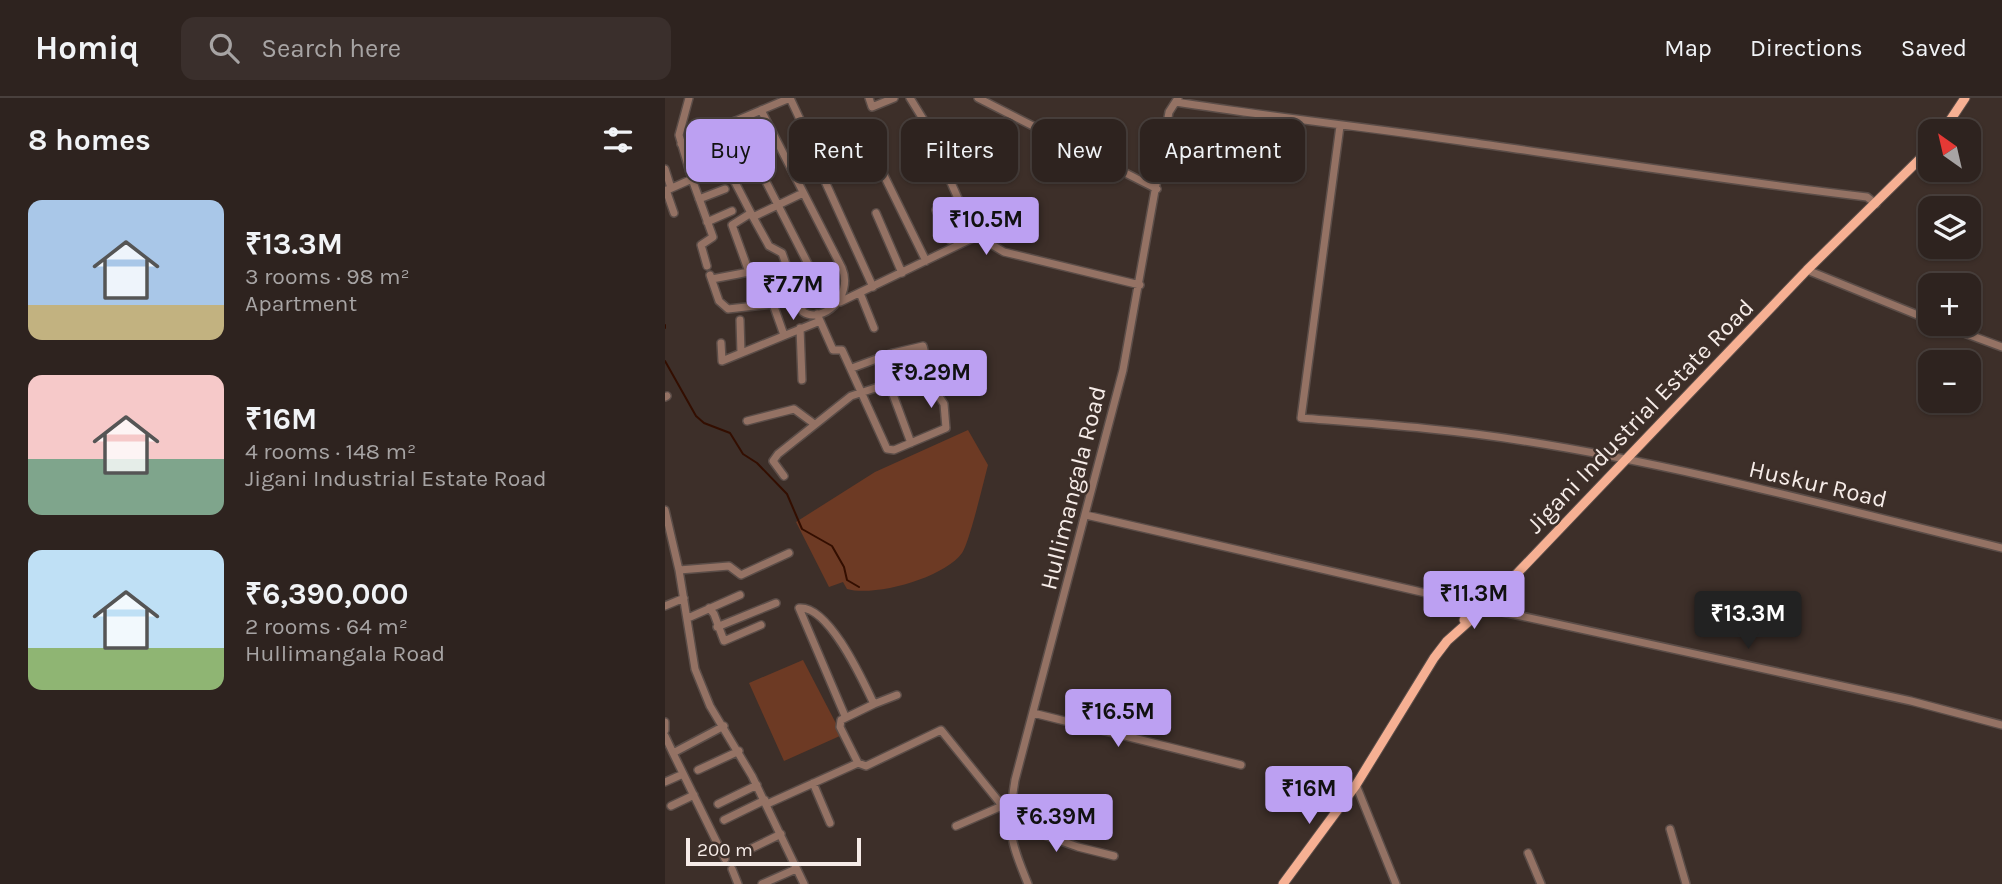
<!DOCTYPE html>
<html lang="en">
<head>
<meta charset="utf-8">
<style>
  body { margin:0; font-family:Karla,sans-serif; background:#3a2f2c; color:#f1f3f6; height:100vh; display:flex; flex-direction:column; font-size:26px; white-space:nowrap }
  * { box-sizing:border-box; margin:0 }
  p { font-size:23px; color:#a7a4a4 }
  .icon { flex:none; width:38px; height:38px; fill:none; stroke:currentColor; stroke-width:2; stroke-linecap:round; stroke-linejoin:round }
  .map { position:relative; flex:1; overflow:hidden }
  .details { display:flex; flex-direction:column; background:#2e231f; width:665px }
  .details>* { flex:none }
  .banner { position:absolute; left:21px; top:21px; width:665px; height:63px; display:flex; gap:14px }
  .needle { width:46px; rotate:326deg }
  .controls { position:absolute; left:1253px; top:21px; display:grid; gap:14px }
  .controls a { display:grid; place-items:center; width:63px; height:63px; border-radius:14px; background:#2e231f; box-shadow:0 2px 5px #0004,0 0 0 2px #49403d; font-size:35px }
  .scale { position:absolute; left:21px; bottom:18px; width:175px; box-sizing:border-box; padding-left:7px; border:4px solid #f6ece8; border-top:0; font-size:19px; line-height:24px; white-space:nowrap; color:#f6ece8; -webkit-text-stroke:5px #3d2f29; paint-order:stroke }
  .price { position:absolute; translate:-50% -60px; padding:0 16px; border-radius:7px; background:#bca0f2; color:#111; font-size:23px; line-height:46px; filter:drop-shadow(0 2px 4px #0008) }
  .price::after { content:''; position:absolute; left:50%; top:42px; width:21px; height:16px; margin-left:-10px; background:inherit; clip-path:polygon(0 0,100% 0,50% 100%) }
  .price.on { background:#222; color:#fff }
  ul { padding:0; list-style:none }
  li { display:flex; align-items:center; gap:21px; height:175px; padding:0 28px }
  li span { display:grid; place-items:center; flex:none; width:196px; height:140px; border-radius:14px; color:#555 }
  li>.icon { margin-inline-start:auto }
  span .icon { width:84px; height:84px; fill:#fffc; stroke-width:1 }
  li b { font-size:30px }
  h2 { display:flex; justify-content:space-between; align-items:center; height:84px; padding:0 28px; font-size:30px }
  .tag { padding:0 24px; border-radius:14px; background:#2e231f; box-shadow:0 2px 5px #0004,0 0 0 2px #49403d; font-size:24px; line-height:63px }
  .tag.on { background:#bca0f2; color:#111 }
  header { display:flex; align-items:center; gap:42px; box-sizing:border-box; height:98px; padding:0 35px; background:#2e231f; border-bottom:2px solid #49403d }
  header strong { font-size:33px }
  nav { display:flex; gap:38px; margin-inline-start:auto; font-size:24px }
  .search { width:490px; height:63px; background:#3a2f2c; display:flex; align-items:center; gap:18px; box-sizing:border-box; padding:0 24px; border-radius:14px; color:#a7a4a4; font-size:26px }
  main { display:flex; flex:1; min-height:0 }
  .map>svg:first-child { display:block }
</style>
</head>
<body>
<header>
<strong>Homiq</strong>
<div class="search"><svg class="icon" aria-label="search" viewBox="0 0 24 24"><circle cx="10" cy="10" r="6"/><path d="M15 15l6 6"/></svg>Search here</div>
<nav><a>Map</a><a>Directions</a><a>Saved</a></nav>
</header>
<main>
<section class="details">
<h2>8 homes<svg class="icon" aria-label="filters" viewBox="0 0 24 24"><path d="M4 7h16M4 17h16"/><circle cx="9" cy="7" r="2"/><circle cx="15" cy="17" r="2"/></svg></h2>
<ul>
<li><span style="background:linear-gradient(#a9c7e8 75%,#c2b280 0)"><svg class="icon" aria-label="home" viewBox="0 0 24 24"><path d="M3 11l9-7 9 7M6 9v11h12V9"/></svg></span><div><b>₹13.3M</b><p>3 rooms · 98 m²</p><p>Apartment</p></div></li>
<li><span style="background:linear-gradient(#f6c9c9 60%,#7fa58c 0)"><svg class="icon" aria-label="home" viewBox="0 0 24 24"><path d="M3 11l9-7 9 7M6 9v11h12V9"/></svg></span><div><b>₹16M</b><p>4 rooms · 148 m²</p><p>Jigani Industrial Estate Road</p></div></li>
<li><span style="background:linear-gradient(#bfe0f5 70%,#8fb573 0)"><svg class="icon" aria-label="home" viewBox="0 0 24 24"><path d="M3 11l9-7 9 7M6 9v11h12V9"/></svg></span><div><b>₹6,390,000</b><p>2 rooms · 64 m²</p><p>Hullimangala Road</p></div></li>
</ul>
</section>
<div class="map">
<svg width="1337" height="786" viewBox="0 0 1337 786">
  <rect width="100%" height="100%" fill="#3d2f29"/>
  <path fill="#6d3a24" d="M 303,332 L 323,367 C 319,382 304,446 297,455 C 279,480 210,499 182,491 L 178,484 L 164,489 L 131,424 L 210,374 Z
    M 138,562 L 177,637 L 119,663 L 84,585 Z"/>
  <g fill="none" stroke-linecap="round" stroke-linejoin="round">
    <path stroke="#330e00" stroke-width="2" d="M 0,227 L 0,230
      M 0,263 L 31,318 L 39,325 L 65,335 L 78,356 L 92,365 L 122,396 L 137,431 L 167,448 L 179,469 L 182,482 L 194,489"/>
    <g stroke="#5b4d48" stroke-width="10">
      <path id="minor" d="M 125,0 L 153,60
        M 204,0 L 207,9 L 229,0
        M 245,0 L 258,21 L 310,139
        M 313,0 L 492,91
        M 511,4 C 606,19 701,29 796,43 C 931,62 1066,83 1202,99 L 1211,106
        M 70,23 L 165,209
        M 675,28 L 636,320 C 711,326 785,331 859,343 C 1020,368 1179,412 1337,450
        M 44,34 L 88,119 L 138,95
        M 16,46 L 125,0
        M 0,71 L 6,90
        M 27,81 L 48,139 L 36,147 L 42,168
        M 1,92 L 9,115
        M 0,93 L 27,81 L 14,37 L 24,0
        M 34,101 L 60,91
        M 271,112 L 285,142 L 307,132
        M 211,115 L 237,175
        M 88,119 L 104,148 L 117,155 L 138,214 C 157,226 189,199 177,170 L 96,12
        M 42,124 L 67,113
        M 1142,172 L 1265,222
        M 45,177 L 54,203 L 63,211 L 108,206 L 119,237
        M 47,181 L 84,174 L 67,127 L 86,115
        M 208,189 L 159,81 L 208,55 L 261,163
        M 195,195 L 209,230
        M 175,204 L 312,138 L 339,154 L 475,187
        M 106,205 L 115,192 L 127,185
        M 152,216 L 168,252 L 177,252 L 222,351 L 229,352 L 281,330 L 279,306 L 269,291 L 258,248 L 228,255 L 187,270
        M 75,222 L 76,255
        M 1275,226 L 1337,249
        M 135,230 L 137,282
        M 56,245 L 57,263 L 155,223
        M 223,283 L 246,345
        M 0,299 L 2,298
        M 82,323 L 129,311 L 148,325
        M 119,378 L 108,363 L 113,356 L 186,298 L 265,272
        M 0,412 L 14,472 L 30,571 L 45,608 L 87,678 L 139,786
        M 421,417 L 813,507
        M 14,472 L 64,468 L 76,477 L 124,455
        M 0,508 L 19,500
        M 44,510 L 49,516 L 59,543 L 96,527
        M 819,510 L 1246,603 L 1337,627
        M 23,520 L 75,497
        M 52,529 L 111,505
        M 209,606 L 232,597
        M 368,615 L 576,667
        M 180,618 L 134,510 C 164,507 198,583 209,606 L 176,622 L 175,629 L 193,665
        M 0,624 L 0,632
        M 0,638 L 8,655 L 59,628
        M 8,655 L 60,761
        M 33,672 L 74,653
        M 0,684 L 18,676
        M 148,685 L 165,725
        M 691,687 L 731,786
        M 53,706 L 92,687
        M 102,706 L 193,665 L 201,668 L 276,632 L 344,716
        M 6,708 L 29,697
        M 59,722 L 100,702
        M 343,724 L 413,749 L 449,758
        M 291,728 L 337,708
        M 1005,731 L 1021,786
        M 79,754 L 116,736
        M 863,755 L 876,786
        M 67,771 L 73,786
        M 97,786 L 131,771
        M 363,786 C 344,740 342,731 350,682 L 458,272 L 504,14 L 513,0"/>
    </g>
    <g stroke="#5b4d48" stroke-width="11">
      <path id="major" d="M 1278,33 L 1300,0
        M 799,522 L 829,492
        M 618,786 L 691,687 L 769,560 L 782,543 L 819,510 L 1142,172 L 1265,51"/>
    </g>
    <use href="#minor" stroke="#947264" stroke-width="7"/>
    <use href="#major" stroke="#f6b093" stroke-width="9"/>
  </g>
  <g text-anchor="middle" stroke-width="5" stroke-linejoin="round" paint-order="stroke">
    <g font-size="24" fill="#f6ece8" stroke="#3d2f29">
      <text transform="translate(975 318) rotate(-46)" y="8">Jigani Industrial Estate Road</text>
      <text transform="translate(1153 386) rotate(13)" y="8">Huskur Road</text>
      <text transform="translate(408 390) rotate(-76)" y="8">Hullimangala Road</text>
    </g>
  </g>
</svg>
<div class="controls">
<a><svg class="needle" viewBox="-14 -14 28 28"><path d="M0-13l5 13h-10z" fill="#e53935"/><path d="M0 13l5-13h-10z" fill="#a7a4a4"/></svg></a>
<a><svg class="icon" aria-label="layers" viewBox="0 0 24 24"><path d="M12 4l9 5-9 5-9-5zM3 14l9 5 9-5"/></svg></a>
<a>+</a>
<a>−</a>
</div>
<div class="scale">200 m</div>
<b class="price" style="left:321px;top:159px">₹10.5M</b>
<b class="price" style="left:128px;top:224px">₹7.7M</b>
<b class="price" style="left:266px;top:312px">₹9.29M</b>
<b class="price" style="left:809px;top:533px">₹11.3M</b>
<b class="price on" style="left:1083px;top:553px">₹13.3M</b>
<b class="price" style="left:453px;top:651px">₹16.5M</b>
<b class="price" style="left:644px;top:728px">₹16M</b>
<b class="price" style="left:391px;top:756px">₹6.39M</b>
<div class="banner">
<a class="tag on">Buy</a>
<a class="tag">Rent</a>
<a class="tag">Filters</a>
<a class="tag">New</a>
<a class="tag">Apartment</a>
</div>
</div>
</main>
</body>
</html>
